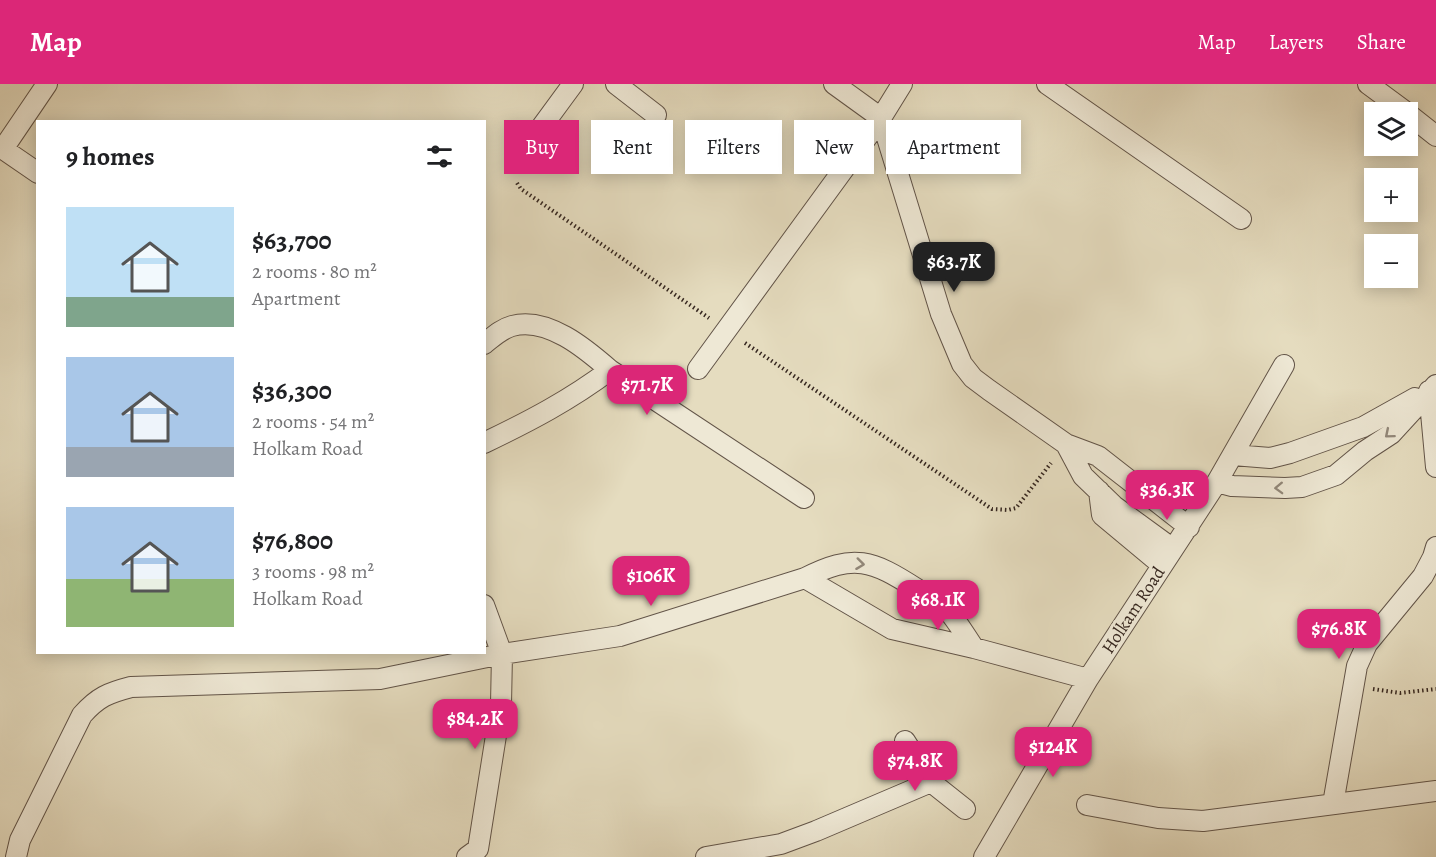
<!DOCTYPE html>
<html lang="en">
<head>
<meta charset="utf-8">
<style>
  body { margin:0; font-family:Alegreya,serif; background:#f6f6f6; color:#202124; height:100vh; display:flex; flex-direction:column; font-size:22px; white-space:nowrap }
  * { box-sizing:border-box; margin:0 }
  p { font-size:20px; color:#757577 }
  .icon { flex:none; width:33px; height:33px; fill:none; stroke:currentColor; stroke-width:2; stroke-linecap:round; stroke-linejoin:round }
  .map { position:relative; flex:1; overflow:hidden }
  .panel { position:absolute; left:36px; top:36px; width:450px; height:534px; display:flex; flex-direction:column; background:#fff; border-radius:0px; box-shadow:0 3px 15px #0003 }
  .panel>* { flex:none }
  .banner { position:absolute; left:504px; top:36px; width:570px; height:54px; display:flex; gap:12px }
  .controls { position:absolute; left:1364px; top:18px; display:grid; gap:12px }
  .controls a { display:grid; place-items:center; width:54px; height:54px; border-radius:0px; background:#fff; box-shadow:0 3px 15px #0003; font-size:30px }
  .price { position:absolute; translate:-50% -51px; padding:0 14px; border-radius:12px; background:#db2777; color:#fff; font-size:20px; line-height:39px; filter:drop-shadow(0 2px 3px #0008) }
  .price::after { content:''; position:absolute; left:50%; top:36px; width:18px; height:14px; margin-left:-9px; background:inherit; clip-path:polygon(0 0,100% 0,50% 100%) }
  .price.on { background:#222; color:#fff }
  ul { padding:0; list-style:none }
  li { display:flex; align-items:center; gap:18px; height:150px; padding:0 30px }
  li span { display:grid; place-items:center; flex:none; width:168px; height:120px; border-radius:0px; color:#555 }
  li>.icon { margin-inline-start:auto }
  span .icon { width:72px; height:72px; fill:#fffc; stroke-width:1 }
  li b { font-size:26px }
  h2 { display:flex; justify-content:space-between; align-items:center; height:72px; padding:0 30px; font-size:26px }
  .pill { padding:0 21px; border-radius:0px; background:#fff; box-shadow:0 3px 15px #0003; font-size:21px; line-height:54px }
  .pill.on { background:#db2777; color:#fff }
  header { display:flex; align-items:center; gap:36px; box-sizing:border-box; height:84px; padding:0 30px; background:#db2777; color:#fff }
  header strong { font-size:28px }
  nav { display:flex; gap:33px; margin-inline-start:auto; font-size:21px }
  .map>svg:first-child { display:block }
</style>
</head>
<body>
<header>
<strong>Map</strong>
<nav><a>Map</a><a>Layers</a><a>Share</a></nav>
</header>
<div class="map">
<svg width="1436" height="773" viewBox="0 0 1436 773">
  <rect width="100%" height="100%" fill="#e5dcbf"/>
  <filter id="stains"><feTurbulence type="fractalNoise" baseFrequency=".00333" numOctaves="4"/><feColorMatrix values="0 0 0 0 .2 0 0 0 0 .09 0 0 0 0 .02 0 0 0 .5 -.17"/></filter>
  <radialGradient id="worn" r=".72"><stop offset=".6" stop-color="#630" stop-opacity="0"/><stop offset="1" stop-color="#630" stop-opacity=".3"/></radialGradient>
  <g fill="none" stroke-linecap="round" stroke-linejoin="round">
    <g stroke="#625448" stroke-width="22">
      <path id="minor" d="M 616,0 L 656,31
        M 834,0 L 881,34 L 941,230 L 962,280 L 973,294 L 989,306 L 1066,360 L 1098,372 L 1189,443
        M 1047,0 L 1241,135
        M 1368,0 L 1406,28
        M 1407,29 L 1436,52
        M 0,63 L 38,89
        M 3,65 L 47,0
        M 515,79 L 573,0
        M 484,260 C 493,253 501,245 512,242 C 547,232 586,265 610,286 L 804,414
        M 698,285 L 881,34 L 902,0
        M 1429,307 L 1436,383
        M 484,359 C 530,337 570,316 610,286
        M 1066,360 L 1083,392 L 1114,422 L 1173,465
        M 1233,371 L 1270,374 L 1290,369 L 1363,343 L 1415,314
        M 1217,398 L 1232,402 L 1285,404 L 1302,403 L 1336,391 L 1365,367 L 1391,350 L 1436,301
        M 1099,407 L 1102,431 L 1162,481
        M 805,494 L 892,545 L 974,564 L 1088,595
        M 905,657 L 931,698 L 965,725
        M 1333,720 L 1357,582 L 1367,560 L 1423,492 L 1433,473 L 1436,463
        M 1087,721 L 1158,734 L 1203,737 L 1436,707
        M 16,773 L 20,756 L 82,631 C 98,613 108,609 131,603 L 380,595 L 502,570 L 620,552 L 805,494 C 854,469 872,476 917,505 C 924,510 934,513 941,519 C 953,530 965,551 974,564
        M 467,773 L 478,765 L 501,620 L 502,570 L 484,521
        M 706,773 L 781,760 L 816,747 L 931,698
        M 984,773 L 1088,595 L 1217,398 L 1284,281"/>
    </g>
    <path stroke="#362720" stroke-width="4" stroke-dasharray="1.5 3" stroke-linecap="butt" d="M 517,99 L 521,105 L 709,234
      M 745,259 L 992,425 L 1008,426 L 1016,424 L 1051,379
      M 1373,605 L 1400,609 L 1436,605"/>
    <use href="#minor" stroke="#eee8d5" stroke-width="20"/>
  </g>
  <defs><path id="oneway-chevron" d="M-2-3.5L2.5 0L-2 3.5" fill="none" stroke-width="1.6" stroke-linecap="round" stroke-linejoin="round" transform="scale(1.5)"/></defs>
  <g stroke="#92887a">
    <use href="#oneway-chevron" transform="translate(1389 350) rotate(140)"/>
    <use href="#oneway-chevron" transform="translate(1279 404) rotate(178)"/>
    <use href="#oneway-chevron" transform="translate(860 480) rotate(7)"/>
  </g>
  <g text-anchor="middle" stroke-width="6" stroke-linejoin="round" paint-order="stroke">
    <g font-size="18" fill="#362720" stroke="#eee8d5">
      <text transform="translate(1133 526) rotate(-57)" y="6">Holkam Road</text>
    </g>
  </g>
  <rect width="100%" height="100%" filter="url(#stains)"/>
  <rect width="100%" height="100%" fill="url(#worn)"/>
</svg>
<div class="controls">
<a><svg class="icon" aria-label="layers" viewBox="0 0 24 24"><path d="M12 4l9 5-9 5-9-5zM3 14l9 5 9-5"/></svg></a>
<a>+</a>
<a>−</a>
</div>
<b class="price on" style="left:954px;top:209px">$63.7K</b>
<b class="price" style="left:647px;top:332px">$71.7K</b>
<b class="price" style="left:1167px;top:437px">$36.3K</b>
<b class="price" style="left:651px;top:523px">$106K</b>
<b class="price" style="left:938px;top:547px">$68.1K</b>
<b class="price" style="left:1339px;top:576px">$76.8K</b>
<b class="price" style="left:475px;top:666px">$84.2K</b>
<b class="price" style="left:1053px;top:694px">$124K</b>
<b class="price" style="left:915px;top:708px">$74.8K</b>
<div class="banner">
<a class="pill on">Buy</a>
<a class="pill">Rent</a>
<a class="pill">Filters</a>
<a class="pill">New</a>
<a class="pill">Apartment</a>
</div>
<section class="panel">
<h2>9 homes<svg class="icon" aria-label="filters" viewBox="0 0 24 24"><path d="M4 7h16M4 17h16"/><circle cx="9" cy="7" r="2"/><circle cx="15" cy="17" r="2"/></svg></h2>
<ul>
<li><span style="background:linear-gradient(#bfe0f5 75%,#7fa58c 0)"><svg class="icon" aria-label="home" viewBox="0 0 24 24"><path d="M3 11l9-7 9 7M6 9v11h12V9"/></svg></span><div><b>$63,700</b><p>2 rooms · 80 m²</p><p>Apartment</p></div></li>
<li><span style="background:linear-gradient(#a9c7e8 75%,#9aa5b1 0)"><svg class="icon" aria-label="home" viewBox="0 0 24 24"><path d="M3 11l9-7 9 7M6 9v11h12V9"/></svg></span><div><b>$36,300</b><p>2 rooms · 54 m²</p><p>Holkam Road</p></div></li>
<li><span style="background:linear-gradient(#a9c7e8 60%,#8fb573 0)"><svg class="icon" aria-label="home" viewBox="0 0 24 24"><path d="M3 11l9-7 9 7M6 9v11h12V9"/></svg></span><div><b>$76,800</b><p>3 rooms · 98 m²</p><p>Holkam Road</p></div></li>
</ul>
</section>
</div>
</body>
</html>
